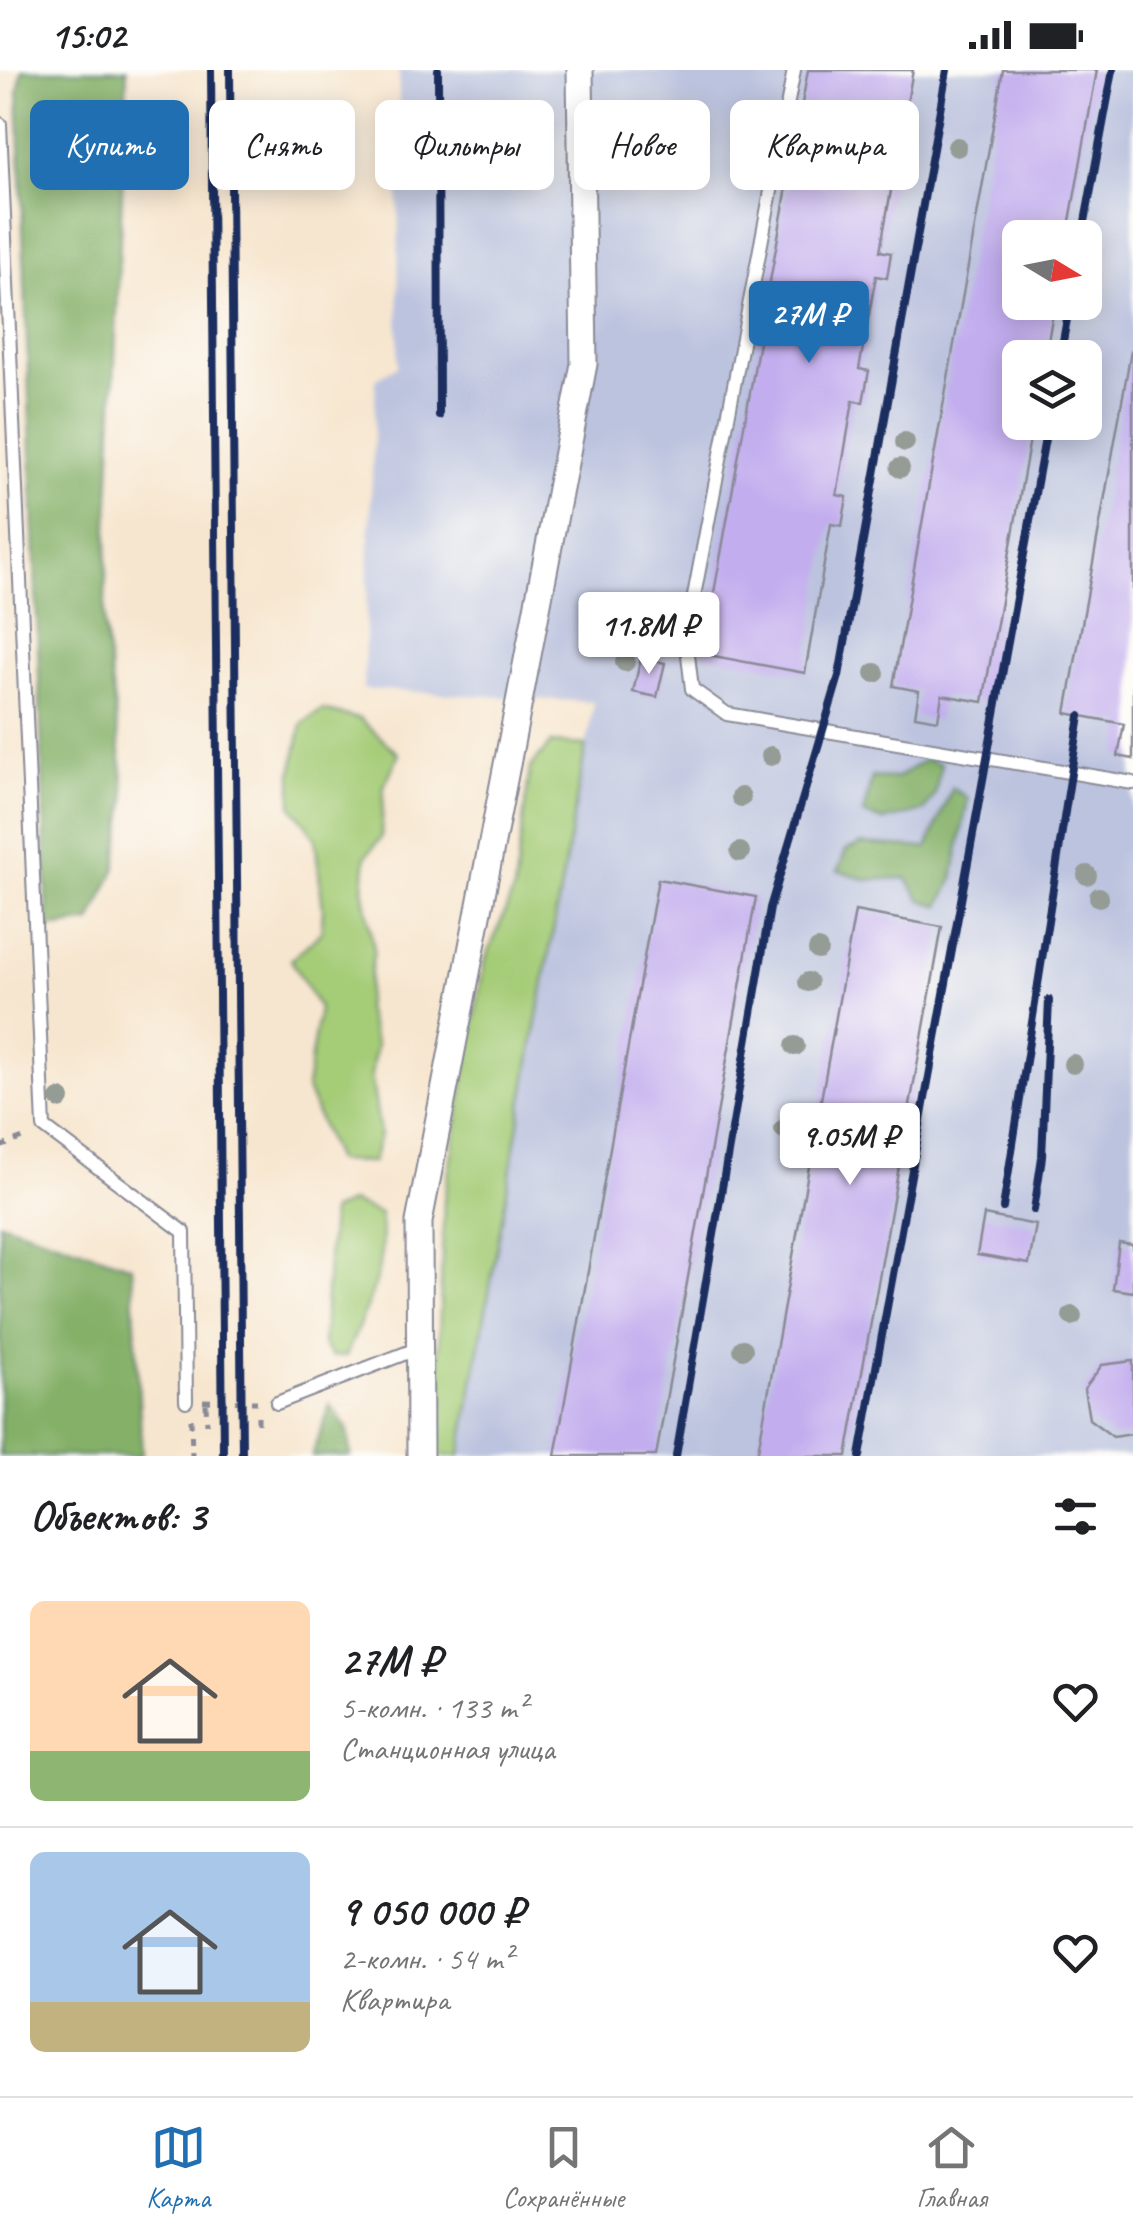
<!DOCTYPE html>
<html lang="ru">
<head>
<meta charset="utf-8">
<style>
  body { margin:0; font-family:Caveat,sans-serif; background:#f2f2f2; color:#202124; height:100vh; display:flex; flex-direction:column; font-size:38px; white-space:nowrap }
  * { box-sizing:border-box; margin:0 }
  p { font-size:32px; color:#757577 }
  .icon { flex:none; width:55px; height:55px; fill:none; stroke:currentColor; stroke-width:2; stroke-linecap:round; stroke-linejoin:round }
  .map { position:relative; height:1386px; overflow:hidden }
  .drawer { display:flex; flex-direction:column; background:#fff; flex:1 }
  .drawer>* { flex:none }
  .banner { position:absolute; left:30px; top:30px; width:1075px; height:90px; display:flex; gap:20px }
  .needle { width:65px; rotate:100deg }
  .tools { position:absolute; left:1002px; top:150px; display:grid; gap:20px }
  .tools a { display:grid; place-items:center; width:100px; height:100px; border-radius:15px; background:#fff; box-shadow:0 5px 25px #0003; font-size:50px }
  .price { position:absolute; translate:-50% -85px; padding:0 22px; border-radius:10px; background:#fff; color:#222; font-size:32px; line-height:65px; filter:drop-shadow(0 2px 5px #0008) }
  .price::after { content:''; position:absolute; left:50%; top:60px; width:30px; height:22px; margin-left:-15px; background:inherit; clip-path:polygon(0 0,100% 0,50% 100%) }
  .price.current { background:#1f6fb2; color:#fff }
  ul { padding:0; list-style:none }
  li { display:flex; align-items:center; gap:30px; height:250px; padding:0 30px }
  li+li { border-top:2px solid #e0e0e0 }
  li span { display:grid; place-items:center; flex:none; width:280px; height:200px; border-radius:15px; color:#555 }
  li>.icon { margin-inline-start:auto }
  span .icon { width:120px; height:120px; fill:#fffc; stroke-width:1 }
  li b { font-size:42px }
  h2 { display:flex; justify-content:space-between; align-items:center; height:120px; padding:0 30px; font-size:42px }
  .pill { padding:0 35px; border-radius:15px; background:#fff; box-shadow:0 5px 25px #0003; font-size:35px; line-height:90px }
  .pill.current { background:#1f6fb2; color:#fff }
  .status { display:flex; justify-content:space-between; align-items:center; height:70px; padding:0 50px; background:#fff; direction:ltr }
  .status svg { height:28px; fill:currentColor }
  .dock { display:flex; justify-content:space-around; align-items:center; height:140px; border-top:2px solid #e0e0e0; background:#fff; font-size:28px; color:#757577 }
  .dock a { display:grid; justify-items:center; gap:5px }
  .dock .current { color:#1f6fb2 }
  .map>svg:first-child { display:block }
</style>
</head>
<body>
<div class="status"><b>15:02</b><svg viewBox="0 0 49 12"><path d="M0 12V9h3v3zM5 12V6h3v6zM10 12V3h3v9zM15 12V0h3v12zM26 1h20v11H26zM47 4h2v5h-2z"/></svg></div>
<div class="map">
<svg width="1133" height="1386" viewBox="0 0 1133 1386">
  <rect width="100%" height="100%" fill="#fdfcf7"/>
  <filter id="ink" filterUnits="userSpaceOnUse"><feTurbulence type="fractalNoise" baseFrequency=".01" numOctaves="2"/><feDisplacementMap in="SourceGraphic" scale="20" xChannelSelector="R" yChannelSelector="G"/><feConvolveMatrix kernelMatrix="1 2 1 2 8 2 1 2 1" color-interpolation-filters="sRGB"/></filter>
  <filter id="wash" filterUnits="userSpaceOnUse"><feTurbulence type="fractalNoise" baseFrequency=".0048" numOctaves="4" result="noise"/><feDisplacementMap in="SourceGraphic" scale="40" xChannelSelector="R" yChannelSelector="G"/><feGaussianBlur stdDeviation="2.25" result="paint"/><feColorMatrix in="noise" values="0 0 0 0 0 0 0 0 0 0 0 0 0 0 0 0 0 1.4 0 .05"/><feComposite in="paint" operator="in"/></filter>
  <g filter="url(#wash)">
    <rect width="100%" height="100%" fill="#f7e6cf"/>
    <path fill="#bcc3de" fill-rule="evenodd" d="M 399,0 L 1133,0 L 1133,1386 L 460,1386 L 594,632 L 363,619 L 376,308 L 398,296 ZM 1020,168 L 1085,168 L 1085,232 L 1020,232 ZM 1020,288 L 1085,288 L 1085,352 L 1020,352 Z"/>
    <path fill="#a5cc77" stroke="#607e6a" stroke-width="2.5" d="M 322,640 L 360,649 L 399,684 L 384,716 L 381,768 L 366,786 L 363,818 L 374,880 L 365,938 L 376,975 L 371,1005 L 380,1064 L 373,1092 L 336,1091 L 306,1017 L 319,938 L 291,890 L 321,862 L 323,839 L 315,767 L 292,736 L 292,703 L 302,654 Z
      M 551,673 L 586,675 L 460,1386 L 435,1386 L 444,1129 L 484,893 L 514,820 L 530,698 Z
      M 351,1132 L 380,1144 C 388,1199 367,1236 346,1286 L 331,1286 L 323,1274 L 331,1141 Z"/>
    <path fill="#84b068" stroke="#507063" stroke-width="2.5" d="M 22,0 L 127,0 L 104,554 L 126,729 L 116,798 L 91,852 L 48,858 L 18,22 Z
      M 926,689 L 941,694 L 935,724 L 924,741 L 883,751 L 863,744 L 872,707 L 897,708 Z
      M 952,718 L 968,728 L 953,809 L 940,836 L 921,830 L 906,808 L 867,810 L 838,801 L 846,780 L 861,774 L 927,778 Z
      M 0,1152 L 132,1196 L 142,1386 L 0,1386 Z
      M 330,1335 L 347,1358 L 351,1386 L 312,1386 Z"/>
    <g id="blocks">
      <path fill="#c2adee" d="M 808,0 L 913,0 L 903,55 L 912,57 L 908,84 L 898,82 L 880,181 L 891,183 L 887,208 L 876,206 L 859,299 L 869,301 L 863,332 L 853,331 L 837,425 L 847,427 L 842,456 L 831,454 L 805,603 L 703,584 Z
        M 1003,0 L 1097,0 L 1067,168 L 1020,168 L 1020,232 L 1055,232 L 1045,288 L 1020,288 L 1020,352 L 1033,352 L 983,632 L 942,625 L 938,650 L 915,646 L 919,621 L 893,616 Z
        M 1131,281 L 1133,281 L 1133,689 L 1118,686 L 1124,654 L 1066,643 Z
        M 641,588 L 665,593 L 657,627 L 633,622 Z
        M 658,809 L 756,827 L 656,1386 L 555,1386 Z
        M 855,841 L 942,857 L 847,1386 L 757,1386 Z
        M 984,1145 L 1036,1155 L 1029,1194 L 977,1185 Z
        M 1119,1173 L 1133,1175 L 1133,1222 L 1113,1219 Z
        M 1133,1291 L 1133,1364 L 1113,1367 L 1089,1349 L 1084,1319 L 1102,1295 Z"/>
    </g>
  </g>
  <g filter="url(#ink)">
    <use href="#blocks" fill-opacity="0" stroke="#898a96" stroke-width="2.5"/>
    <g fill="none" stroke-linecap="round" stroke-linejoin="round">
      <g stroke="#898a96" stroke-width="16">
        <path id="service" d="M 794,0 L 686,568 L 692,619 L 727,644 L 1133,713
          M 0,54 L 44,1057 L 184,1162 L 186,1331
          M 277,1333 L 419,1278"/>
      </g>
      <g stroke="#898a96" stroke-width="29">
        <path id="minor" d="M 420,1386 L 419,1152 L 584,294 L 580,0"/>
      </g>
      <path stroke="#898a96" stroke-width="5" stroke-dasharray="8 8" stroke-linecap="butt" d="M 0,1077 L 28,1066
        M 203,1331 L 257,1332
        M 206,1334 L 207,1354
        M 191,1349 L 192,1386
        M 258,1354 L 258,1340"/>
      <use href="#service" stroke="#fff" stroke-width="12"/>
      <use href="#minor" stroke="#fff" stroke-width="25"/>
      <path stroke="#1b2f5e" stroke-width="8" d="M 211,0 L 223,1386
        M 230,0 L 242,1386
        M 438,0 L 439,346
        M 1082,168 L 1113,0
        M 1060,288 L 1070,232
        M 1003,1138 L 1080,646
        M 1034,1140 L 1042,1087 L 1049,930
        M 676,1386 L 770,838 L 839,606 L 947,0
        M 860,1386 L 1048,352"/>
    </g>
    <g fill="#959b95">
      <circle cx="957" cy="77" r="10"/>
      <circle cx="905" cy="372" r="10"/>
      <circle cx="900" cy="398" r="10"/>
      <circle cx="625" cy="592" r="10"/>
      <circle cx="875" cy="603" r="10"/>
      <circle cx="771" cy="686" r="10"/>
      <circle cx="741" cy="727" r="10"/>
      <circle cx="740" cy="782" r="10"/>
      <circle cx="1087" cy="805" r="10"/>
      <circle cx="1099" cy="827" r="10"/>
      <circle cx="818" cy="880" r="10"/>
      <circle cx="808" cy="912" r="10"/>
      <circle cx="795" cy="976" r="10"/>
      <circle cx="1073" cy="994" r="10"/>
      <circle cx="60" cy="1029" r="10"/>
      <circle cx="784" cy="1059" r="10"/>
      <circle cx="1072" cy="1246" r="10"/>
      <circle cx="743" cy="1279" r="10"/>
    </g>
  </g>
</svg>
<div class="tools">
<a><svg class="needle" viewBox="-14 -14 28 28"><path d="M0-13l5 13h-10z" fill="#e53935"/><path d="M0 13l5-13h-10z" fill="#757577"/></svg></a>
<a><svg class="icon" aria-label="layers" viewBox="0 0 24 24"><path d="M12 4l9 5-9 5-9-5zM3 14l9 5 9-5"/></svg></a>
</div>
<b class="price current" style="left:809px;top:296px">27M ₽</b>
<b class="price" style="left:649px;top:607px">11.8M ₽</b>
<b class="price" style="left:850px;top:1118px">9.05M ₽</b>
<div class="banner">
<a class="pill current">Купить</a>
<a class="pill">Снять</a>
<a class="pill">Фильтры</a>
<a class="pill">Новое</a>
<a class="pill">Квартира</a>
</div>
</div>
<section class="drawer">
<h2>Объектов: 3<svg class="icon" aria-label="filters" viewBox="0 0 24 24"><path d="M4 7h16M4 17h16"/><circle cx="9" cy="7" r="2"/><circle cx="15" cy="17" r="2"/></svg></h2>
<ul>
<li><span style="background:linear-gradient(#ffd9b3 75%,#8fb573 0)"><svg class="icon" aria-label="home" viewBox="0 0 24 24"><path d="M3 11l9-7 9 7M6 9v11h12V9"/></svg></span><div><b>27M ₽</b><p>5-комн. · 133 m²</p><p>Станционная улица</p></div><svg class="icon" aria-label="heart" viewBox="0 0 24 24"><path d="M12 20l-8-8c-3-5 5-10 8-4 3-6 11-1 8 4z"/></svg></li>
<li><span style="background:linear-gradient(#a9c7e8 75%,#c2b280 0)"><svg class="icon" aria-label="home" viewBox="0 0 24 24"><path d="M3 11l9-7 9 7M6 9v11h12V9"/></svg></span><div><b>9 050 000 ₽</b><p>2-комн. · 54 m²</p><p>Квартира</p></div><svg class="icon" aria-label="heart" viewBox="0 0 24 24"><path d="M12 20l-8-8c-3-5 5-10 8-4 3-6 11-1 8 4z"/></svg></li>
</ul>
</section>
<nav class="dock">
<a class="current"><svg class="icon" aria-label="map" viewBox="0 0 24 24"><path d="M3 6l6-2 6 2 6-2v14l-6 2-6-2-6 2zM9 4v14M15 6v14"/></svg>Карта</a>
<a><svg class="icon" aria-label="saved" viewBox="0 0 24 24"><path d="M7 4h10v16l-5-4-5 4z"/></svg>Сохранённые</a>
<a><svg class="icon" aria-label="home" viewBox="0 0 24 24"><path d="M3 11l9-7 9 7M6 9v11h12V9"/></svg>Главная</a>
</nav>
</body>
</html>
